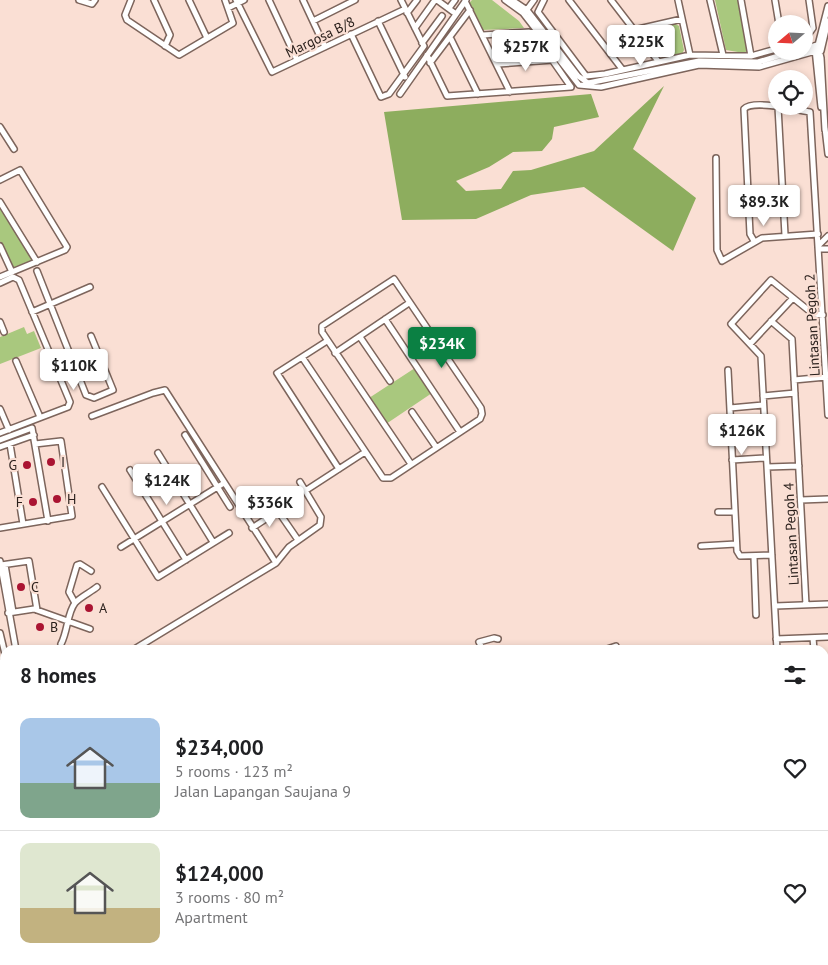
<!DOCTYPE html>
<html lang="en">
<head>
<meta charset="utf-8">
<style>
  body { margin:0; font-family:"PT Sans",sans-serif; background:#f2f2f2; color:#202124; height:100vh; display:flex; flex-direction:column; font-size:19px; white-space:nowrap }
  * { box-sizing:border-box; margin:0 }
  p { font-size:16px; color:#757577 }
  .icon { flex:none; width:28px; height:28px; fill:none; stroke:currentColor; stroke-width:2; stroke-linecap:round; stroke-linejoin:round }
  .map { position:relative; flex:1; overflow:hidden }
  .details { position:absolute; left:0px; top:645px; width:829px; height:320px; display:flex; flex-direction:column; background:#fff; border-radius:15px 15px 0 0; box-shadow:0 2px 8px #0003 }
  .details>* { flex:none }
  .needle { width:32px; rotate:251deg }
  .controls { position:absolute; left:768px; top:15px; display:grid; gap:10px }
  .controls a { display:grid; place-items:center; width:45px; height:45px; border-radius:50%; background:#fff; box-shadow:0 2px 8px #0003; font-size:25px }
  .price { position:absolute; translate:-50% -42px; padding:0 11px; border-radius:5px; background:#fff; color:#222; font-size:16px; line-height:32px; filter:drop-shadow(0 1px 2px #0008) }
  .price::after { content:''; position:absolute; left:50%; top:30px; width:15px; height:11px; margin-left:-8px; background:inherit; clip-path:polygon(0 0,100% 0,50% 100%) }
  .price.active { background:#0b8043; color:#fff }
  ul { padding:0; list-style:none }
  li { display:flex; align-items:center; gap:15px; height:125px; padding:0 20px }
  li+li { border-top:1px solid #e0e0e0 }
  li span { display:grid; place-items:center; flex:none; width:140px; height:100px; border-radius:10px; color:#555 }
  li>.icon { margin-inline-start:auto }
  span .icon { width:60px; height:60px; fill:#fffc; stroke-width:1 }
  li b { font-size:21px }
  h2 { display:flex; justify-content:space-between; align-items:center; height:60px; padding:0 20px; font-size:21px }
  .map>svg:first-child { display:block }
</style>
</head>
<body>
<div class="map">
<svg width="828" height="965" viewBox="0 0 828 965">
  <rect width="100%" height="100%" fill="#fadfd4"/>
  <path fill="#ecd4df" d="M 404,960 L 514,960 L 507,965 L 407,965 Z"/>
  <path fill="#a9c87e" d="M 472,0 L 492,0 L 519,21 L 524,28 L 482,30 L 469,3 Z
    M 715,0 L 738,0 L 747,51 L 744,53 L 726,50 Z
    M 674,23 L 679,26 L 684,50 L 682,54 C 652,61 657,58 639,34 L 640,31 Z
    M 0,207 L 33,261 L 13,268 L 0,241 Z
    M 24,327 L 27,334 L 34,331 L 41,348 L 0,364 L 0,337 Z
    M 415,368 L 432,393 L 386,424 L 369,398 Z"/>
  <path fill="#8dad5e" d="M 664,86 L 633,149 L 696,198 L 673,251 L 584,187 L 531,195 L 476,219 L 402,220 L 384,112 L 591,94 L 599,117 L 554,127 L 552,139 L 542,151 L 513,152 L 489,167 L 456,181 L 466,191 L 501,189 L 513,171 L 531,170 L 594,151 Z"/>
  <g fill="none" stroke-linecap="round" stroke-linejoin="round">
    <g stroke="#7d655c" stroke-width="8">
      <path id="minor" d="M 79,0 L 92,4 L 95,0
        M 131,0 L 125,15 L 127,20 L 179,55 L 233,23 L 225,0
        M 154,0 L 170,35 L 165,46
        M 189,0 L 207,38
        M 236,0 L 272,72 L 405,9
        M 269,0 L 297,60
        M 303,0 L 325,47
        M 437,0 L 456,14
        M 505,0 L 523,13 L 579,85 L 601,87 L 699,65 L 759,67 L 819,50
        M 512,0 L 527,10 L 578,76 L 588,83 L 699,61 L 758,62 L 795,51
        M 544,0 L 538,12 L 586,76 L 605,74 L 690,55 L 751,56 L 776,49
        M 569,0 L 622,69
        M 611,0 L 658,61
        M 678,0 L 690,55
        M 710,0 L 723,55
        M 741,0 L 751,56
        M 775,0 L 779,24
        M 465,1 L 510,92
        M 228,8 L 244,0
        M 449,8 L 455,0
        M 526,11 L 534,0
        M 407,13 L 417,0
        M 313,21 L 355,0
        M 378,21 L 405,77
        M 415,28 L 435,0
        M 634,30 L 682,19
        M 351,34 L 381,97 L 389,94 L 424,46 L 401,0
        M 450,37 L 478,94
        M 804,37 L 808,35 L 813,28 L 809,0
        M 422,43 L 442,16
        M 804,49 L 817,45
        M 815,49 L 821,107
        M 821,51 L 828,21
        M 427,55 L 447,96 L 571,87 L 534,34 L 529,32 L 483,35
        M 430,63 L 470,10
        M 498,64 L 553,60
        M 400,94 L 466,0
        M 778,107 L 785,235
        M 0,127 L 14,149
        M 825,128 L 828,154
        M 825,130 L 821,58 L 818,45 L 828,6
        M 716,158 L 717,250 L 722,261 L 762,238 L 818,234
        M 0,180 L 20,170 L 67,247 L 65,250 L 0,277
        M 0,202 L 37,262
        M 754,241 L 750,234 L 744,109 C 753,99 796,110 810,112 L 828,415
        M 819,245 L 828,236
        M 0,246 L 12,272
        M 819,249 L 828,249
        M 37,271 L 86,395 L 94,398 L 113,390 L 91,336
        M 0,283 L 13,277 L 19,280 L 70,402 L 68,407 L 0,433
        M 32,312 L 90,287
        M 385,319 L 460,432
        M 771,321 L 792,339 L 806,605
        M 0,322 L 4,332
        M 360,337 L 390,381
        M 327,341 L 277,373 L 339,469
        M 750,344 L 793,298
        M 335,353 L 409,303
        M 302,357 L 383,478 L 391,478 L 480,419 L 482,414 L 481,408 L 394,279 L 322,326 L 322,332 L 411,464
        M 16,361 L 40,417
        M 728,370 L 737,551 L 740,556 L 772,555
        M 794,380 L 826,377
        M 763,396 L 795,393
        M 730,408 L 763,405
        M 0,409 L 9,430
        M 412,412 L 436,447
        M 92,416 L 153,393 L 165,390 L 276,563
        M 185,435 L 230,507
        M 0,440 L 32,428 L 48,521
        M 10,444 L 23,524
        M 0,447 L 34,435
        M 158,453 L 213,542
        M 732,460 L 766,458
        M 767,467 L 799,466
        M 130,470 L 186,560
        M 102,487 L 158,577 L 229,533
        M 305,491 L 365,452
        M 801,500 L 828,499
        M 718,512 L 735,512
        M 0,528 L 72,516 L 61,441 L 35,444
        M 252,528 L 278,511 L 298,540
        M 701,546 L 736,544
        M 121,547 L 224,483
        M 754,557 L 756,615
        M 0,561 L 16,650
        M 1,565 L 29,561 L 37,610
        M 5,565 L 13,612
        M 75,603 L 69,592 L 77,565 L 80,564 L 91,571
        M 775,606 L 828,604
        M 8,613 L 34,609 L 90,629
        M 0,633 L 5,654
        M 813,638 L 814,650
        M 776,639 L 828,637
        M 61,644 C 68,631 67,613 75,603 C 80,597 91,592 97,587
        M 133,650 L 276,563 L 289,547 L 320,525 L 321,517 L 300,482
        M 483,650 L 479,642 L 494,638 L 498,639
        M 604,650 L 616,646
        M 777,650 L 761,356 L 731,324 L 771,280 L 813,314 L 823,315
        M 0,663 L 5,672
        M 0,679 L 5,676
        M 0,718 L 5,715
        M 0,731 L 5,728
        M 824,734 L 828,734
        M 0,745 L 5,742
        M 0,759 L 5,767
        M 0,771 L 5,778
        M 824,772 L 828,772
        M 824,808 L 828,808
        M 0,824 L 5,824
        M 0,838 L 5,838
        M 824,845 L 828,844
        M 0,871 L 5,872
        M 824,880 L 828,880
        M 0,907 L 5,908
        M 824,917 L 828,917
        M 824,953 L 828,953
        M 124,960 L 126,965
        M 162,960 L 164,965
        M 312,960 L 314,965
        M 349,960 L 352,965
        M 388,960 L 392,965
        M 398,960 L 401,965
        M 407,960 L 410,965
        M 484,960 L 487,965
        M 536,960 L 539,965
        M 6,965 L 7,960
        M 39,965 L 40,960
        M 498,965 L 505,960
        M 518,965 L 525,960
        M 556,965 L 563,960
        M 579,965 L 686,960"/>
    </g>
    <use href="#minor" stroke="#fff" stroke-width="5"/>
  </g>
  <g fill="#aa1432" stroke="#fadfd4" stroke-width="2">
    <circle cx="51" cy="462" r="5"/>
    <circle cx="27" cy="465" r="5"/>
    <circle cx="57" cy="499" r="5"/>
    <circle cx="33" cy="502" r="5"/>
    <circle cx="21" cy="587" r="5"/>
    <circle cx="89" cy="608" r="5"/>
    <circle cx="40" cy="627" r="5"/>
  </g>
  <g text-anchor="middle" stroke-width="4.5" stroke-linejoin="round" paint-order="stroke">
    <g font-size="14" fill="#2a201c" stroke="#fadfd4">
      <text transform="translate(320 37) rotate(-26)" y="5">Margosa B/8</text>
      <text transform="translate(812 325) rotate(-93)" y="5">Lintasan Pegoh 2</text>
      <text transform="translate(791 534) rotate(-93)" y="5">Lintasan Pegoh 4</text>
    </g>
    <g font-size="14" fill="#2a201c" stroke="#fadfd4" text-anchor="start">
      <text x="61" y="467">I</text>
      <text x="17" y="470" text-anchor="end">G</text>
      <text x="67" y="504">H</text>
      <text x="23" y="507" text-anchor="end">F</text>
      <text x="31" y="592">C</text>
      <text x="99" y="613">A</text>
      <text x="50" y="632">B</text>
    </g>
  </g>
</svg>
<div class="controls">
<a><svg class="needle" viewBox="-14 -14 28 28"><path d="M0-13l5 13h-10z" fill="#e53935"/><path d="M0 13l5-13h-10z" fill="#757577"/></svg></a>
<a><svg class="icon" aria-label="locate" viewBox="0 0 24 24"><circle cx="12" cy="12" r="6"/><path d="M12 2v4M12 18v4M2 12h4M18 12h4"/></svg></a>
</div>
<b class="price" style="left:641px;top:67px">$225K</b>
<b class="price" style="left:526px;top:72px">$257K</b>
<b class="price" style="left:764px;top:227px">$89.3K</b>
<b class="price active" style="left:442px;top:369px">$234K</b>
<b class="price" style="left:74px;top:391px">$110K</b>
<b class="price" style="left:742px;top:456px">$126K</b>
<b class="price" style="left:167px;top:506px">$124K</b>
<b class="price" style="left:270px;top:528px">$336K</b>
<section class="details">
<h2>8 homes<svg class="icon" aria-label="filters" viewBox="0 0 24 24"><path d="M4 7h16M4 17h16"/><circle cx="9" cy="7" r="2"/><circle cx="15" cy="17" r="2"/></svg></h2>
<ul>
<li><span style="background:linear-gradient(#a9c7e8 65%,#7fa58c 0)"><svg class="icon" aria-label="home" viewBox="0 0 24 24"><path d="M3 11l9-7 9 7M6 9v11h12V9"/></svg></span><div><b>$234,000</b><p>5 rooms · 123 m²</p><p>Jalan Lapangan Saujana 9</p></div><svg class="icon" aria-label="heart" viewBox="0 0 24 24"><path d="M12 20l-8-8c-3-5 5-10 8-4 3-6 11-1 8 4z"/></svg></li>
<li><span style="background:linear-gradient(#dfe7d0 65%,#c2b280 0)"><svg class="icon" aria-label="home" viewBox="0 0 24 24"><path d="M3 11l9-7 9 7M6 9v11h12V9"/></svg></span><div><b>$124,000</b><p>3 rooms · 80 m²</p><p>Apartment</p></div><svg class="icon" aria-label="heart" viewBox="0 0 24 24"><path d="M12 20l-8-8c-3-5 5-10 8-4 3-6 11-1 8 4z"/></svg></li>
</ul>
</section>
</div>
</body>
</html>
